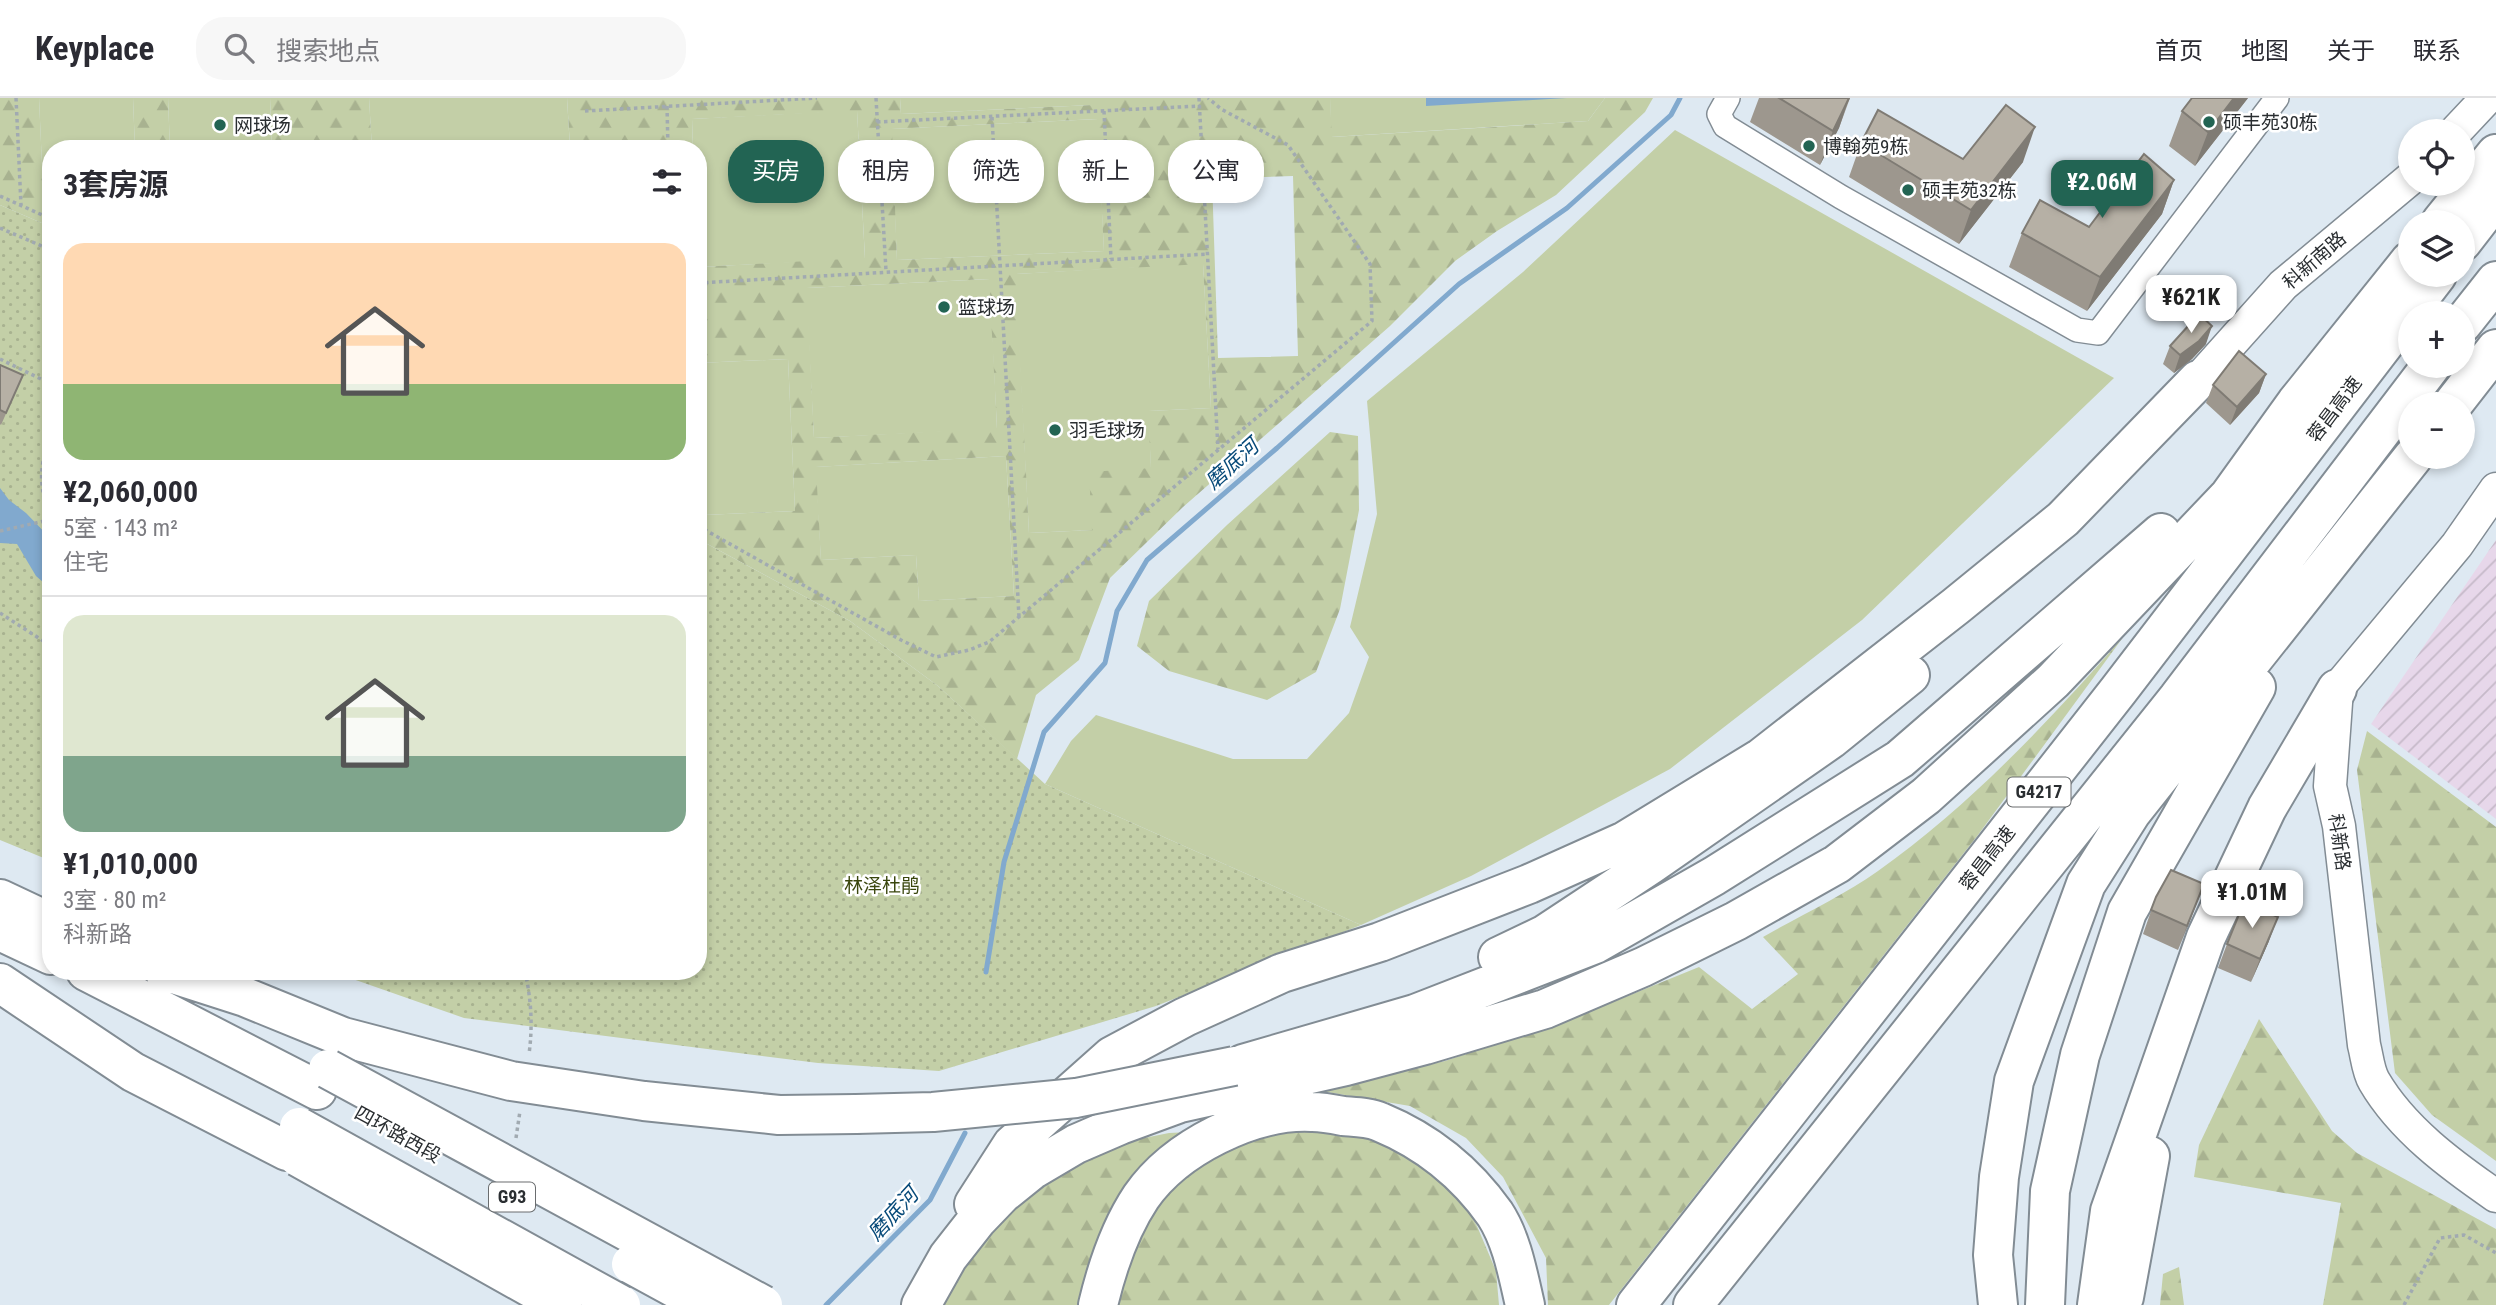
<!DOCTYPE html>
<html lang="zh">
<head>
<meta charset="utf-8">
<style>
  body { margin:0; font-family:"Roboto Condensed","Noto Sans SC",sans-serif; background:#f7f7f7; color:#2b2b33; height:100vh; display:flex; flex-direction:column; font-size:26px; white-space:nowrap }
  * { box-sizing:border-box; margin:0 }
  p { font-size:23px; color:#7c7c81 }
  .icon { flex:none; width:38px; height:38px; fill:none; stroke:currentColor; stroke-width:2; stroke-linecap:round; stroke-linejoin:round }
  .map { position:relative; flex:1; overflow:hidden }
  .drawer { position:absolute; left:42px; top:42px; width:665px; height:840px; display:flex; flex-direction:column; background:#fff; border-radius:28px; box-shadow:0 4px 10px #0003 }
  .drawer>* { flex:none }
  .banner { position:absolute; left:728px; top:42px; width:665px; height:63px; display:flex; gap:14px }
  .controls { position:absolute; left:2398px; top:21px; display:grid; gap:14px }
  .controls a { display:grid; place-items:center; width:77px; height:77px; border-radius:50%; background:#fff; box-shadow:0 4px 10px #0003; font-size:35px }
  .price { position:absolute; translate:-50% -60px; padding:0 16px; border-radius:14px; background:#fff; color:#222; font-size:23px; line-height:46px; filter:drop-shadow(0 2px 4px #0008) }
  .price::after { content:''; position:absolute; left:50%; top:42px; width:21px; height:16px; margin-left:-10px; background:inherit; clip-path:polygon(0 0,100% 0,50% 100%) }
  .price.on { background:#226453; color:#fff }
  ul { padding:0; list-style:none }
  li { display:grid; align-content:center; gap:14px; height:371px; padding:0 21px }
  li+li { border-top:2px solid #e1e1e2 }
  li span { display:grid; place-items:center; height:217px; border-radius:21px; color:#555 }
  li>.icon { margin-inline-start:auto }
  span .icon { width:126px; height:126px; fill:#fffc; stroke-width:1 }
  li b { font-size:30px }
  h2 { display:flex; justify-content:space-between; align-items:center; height:84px; padding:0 21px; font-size:30px }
  .chip { padding:0 24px; border-radius:28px; background:#fff; box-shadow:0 4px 10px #0003; font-size:24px; line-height:63px }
  .chip.on { background:#226453; color:#fff }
  header { display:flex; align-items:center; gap:42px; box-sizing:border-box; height:98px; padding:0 35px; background:#fff; border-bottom:2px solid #e1e1e2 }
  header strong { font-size:33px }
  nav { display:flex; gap:38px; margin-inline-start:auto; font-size:24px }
  .search { width:490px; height:63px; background:#f7f7f7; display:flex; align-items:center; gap:18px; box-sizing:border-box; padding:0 24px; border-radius:28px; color:#7c7c81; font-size:26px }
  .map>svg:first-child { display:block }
</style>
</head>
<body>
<header>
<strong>Keyplace</strong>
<div class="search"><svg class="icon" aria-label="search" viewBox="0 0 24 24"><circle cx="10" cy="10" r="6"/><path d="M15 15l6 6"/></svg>搜索地点</div>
<nav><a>首页</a><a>地图</a><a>关于</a><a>联系</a></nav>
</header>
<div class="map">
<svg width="2496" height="1207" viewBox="0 0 2496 1207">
  <defs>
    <pattern id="industrial-furrows" width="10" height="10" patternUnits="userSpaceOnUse" patternTransform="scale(1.75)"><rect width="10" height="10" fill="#e7d7ea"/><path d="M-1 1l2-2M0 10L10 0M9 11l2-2" fill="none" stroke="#c6b9c9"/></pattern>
    <pattern id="forest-firs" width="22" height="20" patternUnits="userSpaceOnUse" patternTransform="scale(1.75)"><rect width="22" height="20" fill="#c3cfa7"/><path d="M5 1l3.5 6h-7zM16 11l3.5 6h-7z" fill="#a8b290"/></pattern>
    <pattern id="park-dots" width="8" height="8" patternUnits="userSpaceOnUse" patternTransform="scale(1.75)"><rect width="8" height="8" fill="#c3cfa7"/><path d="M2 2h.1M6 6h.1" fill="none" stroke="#a8b290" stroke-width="1.8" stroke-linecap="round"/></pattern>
  </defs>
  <rect width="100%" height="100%" fill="#dee9f2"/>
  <path fill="url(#industrial-furrows)" d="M 2496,442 L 2496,721 L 2371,626 Z"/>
  <path fill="#c3cfa7" d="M 39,0 L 133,0 L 135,51 L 51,51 L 51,89 L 43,90 Z
    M 168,0 L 270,0 L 272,51 L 170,51 Z
    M 369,0 L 567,0 L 570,50 L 372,51 Z
    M 900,0 L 1092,0 L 1092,7 L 901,16 Z
    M 1330,0 L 1605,0 L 1588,23 L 1331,39 Z
    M 857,12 L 865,161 L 699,169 L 698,51 L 693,51 L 692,21 Z
    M 1098,21 L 1104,153 L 897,162 L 891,31 Z
    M 1675,32 L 2114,280 L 1862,522 L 1670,671 L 1471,778 L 1361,827 L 1045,686 L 1071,643 L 1096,617 L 1233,661 L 1307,661 L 1349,615 L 1369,559 L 1350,529 L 1377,416 L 1367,303 L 1523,174 Z
    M 1203,165 L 1211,310 L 1149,313 L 1151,370 L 1092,432 L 1029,435 L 1015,176 Z
    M 990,181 L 997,331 L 814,340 L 806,190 Z
    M 788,261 L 795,413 L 704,417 L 698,265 Z
    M 1006,358 L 1014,498 L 919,503 L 916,457 L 821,462 L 815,369 Z"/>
  <path fill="url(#forest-firs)" fill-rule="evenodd" d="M 0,0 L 39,0 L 43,89 L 51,89 L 51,129 L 0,107 Z
    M 133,0 L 168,0 L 170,51 L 135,51 Z
    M 270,0 L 369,0 L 372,51 L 272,51 Z
    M 567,0 L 900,0 L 901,16 L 1092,7 L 1092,0 L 1330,0 L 1332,39 L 1588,23 L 1605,0 L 1653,0 L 1645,14 L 1556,97 L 1497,133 L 1455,163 L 1390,228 L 1183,409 L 1110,480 L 1079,562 L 1036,597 L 1017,661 L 938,588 L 850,523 L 698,441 L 698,282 L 704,417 L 795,413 L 788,261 L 698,265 L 698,146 L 700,169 L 865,160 L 857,13 L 692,21 L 693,51 L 552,51 L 570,49 ZM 1097,21 L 1104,153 L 897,162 L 892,31 ZM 1293,78 L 1298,258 L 1218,260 L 1212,81 ZM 1203,166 L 1211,310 L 1148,313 L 1151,370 L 1089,374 L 1092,432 L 1029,435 L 1016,176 ZM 989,181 L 997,330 L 814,340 L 807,190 ZM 1006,358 L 1014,498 L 919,503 L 916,457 L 821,462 L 816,369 Z
    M 1330,334 L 1358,338 L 1359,412 L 1340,511 L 1316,574 L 1267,602 L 1169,573 L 1137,548 L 1149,503 L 1227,427 Z
    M 2124,538 L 1978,737 L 1609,1207 L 1548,1207 L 1546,1160 L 1503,1079 L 1466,1040 L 1410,1008 L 1315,992 L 1445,963 L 1581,917 L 1699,869 L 1752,911 L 1798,876 L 1763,839 C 1801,817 1843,798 1878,773 C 1971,707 2049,623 2124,538 Z
    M 2367,633 L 2496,729 L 2496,1063 L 2432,1017 L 2395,975 L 2357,672 Z
    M 2259,921 L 2332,1033 L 2357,1055 L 2496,1131 L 2496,1207 L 2323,1207 L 2341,1105 L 2194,1079 L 2199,1047 Z
    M 1310,1028 L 1381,1041 L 1454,1087 L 1477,1128 L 1496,1173 L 1499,1207 L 933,1207 L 1001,1111 L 1099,1049 L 1169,1035 Z
    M 2179,1169 L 2184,1207 L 2160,1207 L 2163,1176 Z"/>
  <path fill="url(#park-dots)" d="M 0,107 L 51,129 L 51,763 L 0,742 Z
    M 698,441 L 850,523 L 938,588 L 1045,686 L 1361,827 L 1156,908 L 939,973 L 818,965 L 464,920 L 330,873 L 698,873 Z"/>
  <path fill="#81a9ce" d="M 1426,0 L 1567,0 L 1426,8 Z
    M 0,390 L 9,402 L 26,415 L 51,441 L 51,491 L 36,478 L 17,446 L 0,445 Z"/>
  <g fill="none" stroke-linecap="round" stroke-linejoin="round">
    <path stroke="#81a9ce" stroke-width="5" d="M 986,874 L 1004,764 L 1044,634 L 1105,565 L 1117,513 L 1147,462 L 1277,350 L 1459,186 L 1567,110 L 1671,17 L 1680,0
      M 826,1207 L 930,1102 L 965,1035"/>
    <g stroke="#828c94" stroke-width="26">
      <path id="minor" d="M 1728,0 L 1719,16 L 1725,28 L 1738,36 L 1841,99 L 2077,232 L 2098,235 L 2277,0"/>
    </g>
    <g stroke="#828c94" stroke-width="35">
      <path id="secondary" d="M 2456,33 L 2487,0
        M 2198,282 L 2283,187 L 2410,81
        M 2496,391 L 2457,447 L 2337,591 L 2330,688 L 2339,728 L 2364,947 C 2367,958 2368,973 2374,983 C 2402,1031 2451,1067 2496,1098"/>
    </g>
    <g stroke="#828c94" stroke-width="42">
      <path id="motorway" d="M 2441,124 L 2496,56
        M 2462,144 L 2496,100
        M 2462,226 L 2496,183
        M 2453,306 L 2496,251
        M 0,801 L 51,825
        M 0,833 L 51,857
        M 1498,859 L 1544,837 L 1650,767 L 1831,641 L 1910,577
        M 86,873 L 317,992
        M 164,873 L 245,899 L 343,939 L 511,983 L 644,1003 L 779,1017 L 856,1016
        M 0,885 L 133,974 L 287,1053
        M 1243,966 L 1415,916 L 1595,846 L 1714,778 L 1900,661 L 2161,435
        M 974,1106 L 1012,1047 L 1112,958 L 1185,919 L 1282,875 L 1380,844 L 1529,786 L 1625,743 L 1761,660 L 1956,508 L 2063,421 L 2198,282
        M 2124,1199 L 2150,1058
        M 921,1207 L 948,1159 L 977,1122 L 1002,1096 L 1032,1072 L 1076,1046 L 1120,1027 L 1180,1005 L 1346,968 L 1425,947 L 1545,911 L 1643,869 L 1736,823 L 1837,766 L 1926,698 L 2053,583 L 2229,398 L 2296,305 L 2410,163
        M 1098,1207 C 1107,1169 1119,1132 1141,1099 C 1175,1050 1252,1011 1312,1014 C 1322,1014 1333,1016 1343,1018 C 1355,1019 1369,1019 1380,1024 C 1426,1043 1466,1075 1495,1116 C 1512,1142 1518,1177 1525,1207
        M 1636,1207 L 2118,593 L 2437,177
        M 1693,1207 L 2178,600 L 2431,268
        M 1998,1207 L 1993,1157 L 1999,1079 L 2014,983 L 2086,786 L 2131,715 L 2413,359
        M 2045,1207 L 2050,1093 L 2080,957 L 2127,814 L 2256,589
        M 2097,1207 L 2110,1113 L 2206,839 L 2267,710 L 2337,591"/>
    </g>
    <path stroke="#a1aab1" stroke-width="3.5" stroke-dasharray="3.5 3.5" stroke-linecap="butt" d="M 16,0 L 21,107
      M 876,0 L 886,173
      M 1199,0 L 1218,351
      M 667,8 L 668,51
      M 585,13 L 817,0
      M 1104,13 L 1111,161
      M 992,19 L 1019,519
      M 877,24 L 1200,8
      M 0,98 L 51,121
      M 0,130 L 51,152
      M 698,185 L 1208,156
      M 0,261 L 51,286
      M 48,422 C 42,387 36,374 51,340
      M 698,428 L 901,542 L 936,559 L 969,552 L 989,544 L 1372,223 L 1370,166 L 1288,47 L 1221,11 L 1208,0
      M 0,433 L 49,422
      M 0,515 L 51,548
      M 525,873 C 531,901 533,927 529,956
      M 516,1040 L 520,1013
      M 2404,1207 L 2440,1140 L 2464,1137 L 2496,1155"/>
    <use href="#minor" stroke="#fff" stroke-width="23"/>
    <use href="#secondary" stroke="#fff" stroke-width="32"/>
    <use href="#motorway" stroke="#fff" stroke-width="38"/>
    <g stroke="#828c94" stroke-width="42" stroke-linecap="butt">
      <path id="motorway-bridge" d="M 328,971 L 763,1207
        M 856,1016 L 933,1014 L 1076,1000 L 1234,968
        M 299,1029 L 621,1207
        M 298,1059 L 562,1207
        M 631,1166 L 706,1207"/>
    </g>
    <use href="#motorway-bridge" stroke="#fff" stroke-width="38"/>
  </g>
  <path fill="#9d978e" d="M 1759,0 L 1850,0 L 1839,30 L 1820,67 L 1750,24 Z
    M 2248,0 L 2195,68 L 2169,48 L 2182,13 Z
    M 1861,45 L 1963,61 L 2023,64 L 1959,146 L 1849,79 Z
    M 2174,82 L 2162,116 L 2087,213 L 2009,169 L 2022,135 L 2089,129 Z
    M 2206,246 L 2192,261 L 2174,275 L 2163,266 L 2170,248 Z
    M 0,267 L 23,277 L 1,327 L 0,326 Z
    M 2266,276 L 2259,295 L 2230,327 L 2206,305 L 2213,287 Z
    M 2204,786 L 2178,852 L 2143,836 L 2156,799 Z
    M 2269,843 L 2251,884 L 2218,870 L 2227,846 Z"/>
  <path fill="#7f7b74" d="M 1849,0 L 1839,30 L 1820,67 L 1833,33 Z
    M 2234,0 L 2248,0 L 2195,68 L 2208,34 Z
    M 2035,29 L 2023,64 L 1959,146 L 1971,112 Z
    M 2174,82 L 2162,116 L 2087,213 L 2100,179 Z
    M 2212,228 L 2206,246 L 2192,261 L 2174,275 L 2180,257 Z
    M 2266,276 L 2259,295 L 2230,327 L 2237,309 Z
    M 2204,786 L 2195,810 L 2178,852 L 2187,828 Z
    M 2278,819 L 2269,843 L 2251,884 L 2260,861 Z"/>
  <path fill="#b6b0a5" stroke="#7f7b74" stroke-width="2" d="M 1779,0 L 1849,0 L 1833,33 Z
    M 2192,0 L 2234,0 L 2208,34 L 2182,13 Z
    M 2006,7 L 2035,29 L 1971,112 L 1861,45 L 1878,12 L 1963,61 Z
    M 2144,56 L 2174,82 L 2100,179 L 2022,135 L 2040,102 L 2089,129 Z
    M 2199,216 L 2212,228 L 2199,243 L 2180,257 L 2170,248 Z
    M 2239,253 L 2266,276 L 2237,309 L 2213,287 Z
    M 0,267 L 23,277 L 6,315 L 0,312 Z
    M 2171,772 L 2204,786 L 2187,828 L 2151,812 L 2156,799 Z
    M 2244,804 L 2278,819 L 2260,861 L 2227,846 Z"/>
  <g fill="#226453" stroke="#fff" stroke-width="2.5">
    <circle cx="2209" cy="24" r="7"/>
    <circle cx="220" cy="27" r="7"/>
    <circle cx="1809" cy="48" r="7"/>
    <circle cx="1908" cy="92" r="7"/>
    <circle cx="944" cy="209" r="7"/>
    <circle cx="1055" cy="332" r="7"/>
  </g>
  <g text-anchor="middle" stroke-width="5" stroke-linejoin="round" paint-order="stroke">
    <g fill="#fff" stroke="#6a6d6f" stroke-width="2">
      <rect x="2007.5" y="679.5" width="63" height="29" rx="5"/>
      <rect x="489" y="1084.5" width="46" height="29" rx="5"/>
    </g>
    <g font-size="18" font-weight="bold" fill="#2a2e31">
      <text x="2039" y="700">G4217</text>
      <text x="512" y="1105">G93</text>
    </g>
    <g font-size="19" fill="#2a2e31" stroke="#fff" text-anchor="start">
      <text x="2223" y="31">硕丰苑30栋</text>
      <text x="234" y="34">网球场</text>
      <text x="1823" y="55">博翰苑9栋</text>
      <text x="1922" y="99">硕丰苑32栋</text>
      <text x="958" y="216">篮球场</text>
      <text x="1069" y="339">羽毛球场</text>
    </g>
    <g font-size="19" fill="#2a2e31" stroke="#fff">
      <text transform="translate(2314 162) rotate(-41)" y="7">科新南路</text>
      <text transform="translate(2334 311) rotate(-53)" y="7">蓉昌高速</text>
      <text transform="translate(2340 744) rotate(82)" y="7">科新路</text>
      <text transform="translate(1987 760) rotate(-52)" y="7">蓉昌高速</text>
      <text transform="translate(398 1036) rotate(29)" y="7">四环路西段</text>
    </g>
    <g font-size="19" fill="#3a460d" stroke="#fff">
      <text x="882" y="794">林泽杜鹃</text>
    </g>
    <g font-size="21" font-style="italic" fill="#074a79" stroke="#fff">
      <text transform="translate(1232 366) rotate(-42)" y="7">磨底河</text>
      <text transform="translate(893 1116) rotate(-47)" y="7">磨底河</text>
    </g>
  </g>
</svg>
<div class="controls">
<a><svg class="icon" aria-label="locate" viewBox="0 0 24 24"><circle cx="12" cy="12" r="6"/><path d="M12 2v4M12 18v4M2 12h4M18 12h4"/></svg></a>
<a><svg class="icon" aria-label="layers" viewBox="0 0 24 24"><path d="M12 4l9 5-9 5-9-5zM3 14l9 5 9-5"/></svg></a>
<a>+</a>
<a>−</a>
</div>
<b class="price on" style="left:2102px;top:122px">¥2.06M</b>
<b class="price" style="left:2191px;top:237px">¥621K</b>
<b class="price" style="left:2252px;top:832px">¥1.01M</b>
<div class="banner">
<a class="chip on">买房</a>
<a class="chip">租房</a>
<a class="chip">筛选</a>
<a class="chip">新上</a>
<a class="chip">公寓</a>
</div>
<section class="drawer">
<h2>3套房源<svg class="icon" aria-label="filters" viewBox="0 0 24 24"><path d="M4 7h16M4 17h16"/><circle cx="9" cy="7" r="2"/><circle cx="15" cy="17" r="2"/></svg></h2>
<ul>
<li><span style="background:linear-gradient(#ffd9b3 65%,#8fb573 0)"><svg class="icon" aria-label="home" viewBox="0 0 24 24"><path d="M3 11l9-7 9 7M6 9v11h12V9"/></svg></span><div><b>¥2,060,000</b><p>5室 · 143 m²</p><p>住宅</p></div></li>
<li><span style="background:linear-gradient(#dfe7d0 65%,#7fa58c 0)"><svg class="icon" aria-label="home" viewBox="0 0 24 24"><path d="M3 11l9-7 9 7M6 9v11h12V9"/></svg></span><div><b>¥1,010,000</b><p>3室 · 80 m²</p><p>科新路</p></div></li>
</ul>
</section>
</div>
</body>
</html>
